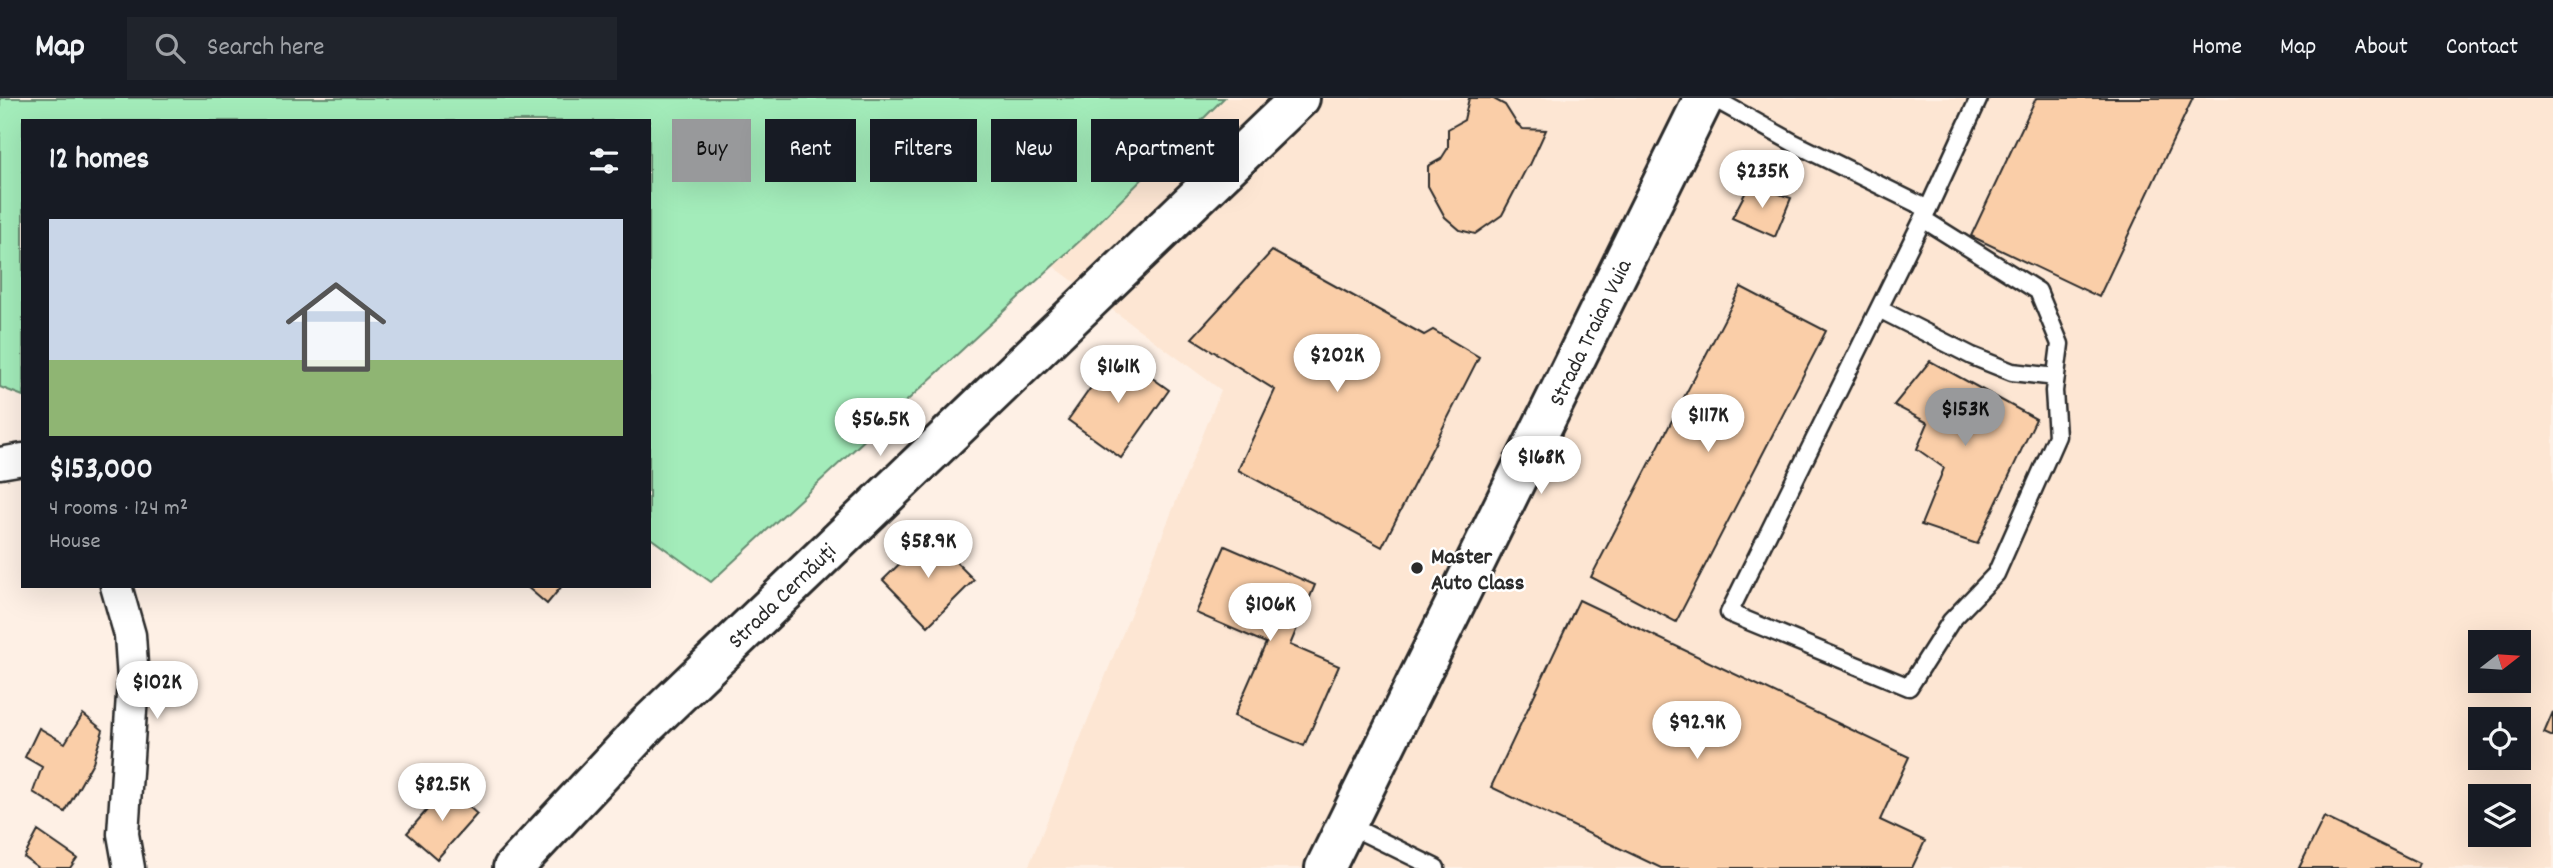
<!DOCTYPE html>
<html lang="en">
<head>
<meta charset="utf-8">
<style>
  body { margin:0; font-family:Dekko,sans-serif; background:#20242c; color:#f1f3f6; height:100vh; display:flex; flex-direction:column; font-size:26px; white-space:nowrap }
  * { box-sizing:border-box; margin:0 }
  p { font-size:23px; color:#9ea1a6 }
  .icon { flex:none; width:38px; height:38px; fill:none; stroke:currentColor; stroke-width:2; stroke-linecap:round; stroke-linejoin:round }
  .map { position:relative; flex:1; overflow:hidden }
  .details { position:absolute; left:21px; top:21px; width:630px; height:469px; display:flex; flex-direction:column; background:#171b24; border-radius:0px; box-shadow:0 7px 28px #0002 }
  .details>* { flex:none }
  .top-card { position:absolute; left:672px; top:21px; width:665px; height:63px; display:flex; gap:14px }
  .needle { width:46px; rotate:73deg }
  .buttons { position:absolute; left:2468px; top:532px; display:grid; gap:14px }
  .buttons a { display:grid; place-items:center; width:63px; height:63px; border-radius:0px; background:#171b24; box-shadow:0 7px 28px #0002; font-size:35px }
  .price { position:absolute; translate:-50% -60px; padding:0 16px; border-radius:24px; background:#fff; color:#222; font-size:23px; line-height:46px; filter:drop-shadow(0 2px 4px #0008) }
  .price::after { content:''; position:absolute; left:50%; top:42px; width:21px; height:16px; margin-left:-10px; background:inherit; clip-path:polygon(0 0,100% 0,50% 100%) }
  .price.on { background:#98999b; color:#111 }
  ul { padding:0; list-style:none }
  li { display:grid; align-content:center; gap:14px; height:371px; padding:0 28px }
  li+li { border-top:2px solid #363941 }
  li span { display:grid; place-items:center; height:217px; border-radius:0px; color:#555 }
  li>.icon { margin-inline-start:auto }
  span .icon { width:126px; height:126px; fill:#fffc; stroke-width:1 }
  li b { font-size:30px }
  h2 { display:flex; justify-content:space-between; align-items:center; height:84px; padding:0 28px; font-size:30px }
  .chip { padding:0 24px; border-radius:0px; background:#171b24; box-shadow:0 7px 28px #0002; font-size:24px; line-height:63px }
  .chip.on { background:#98999b; color:#111 }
  header { display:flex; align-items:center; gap:42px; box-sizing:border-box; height:98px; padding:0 35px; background:#171b24; border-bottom:2px solid #363941 }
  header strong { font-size:33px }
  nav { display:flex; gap:38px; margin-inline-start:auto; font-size:24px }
  .search { width:490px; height:63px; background:#20242c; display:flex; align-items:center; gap:18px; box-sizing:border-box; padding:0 24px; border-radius:0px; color:#9ea1a6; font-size:26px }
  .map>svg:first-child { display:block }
</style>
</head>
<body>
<header>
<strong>Map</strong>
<div class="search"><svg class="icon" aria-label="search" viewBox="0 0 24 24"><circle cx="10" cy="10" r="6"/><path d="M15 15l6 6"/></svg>Search here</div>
<nav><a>Home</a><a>Map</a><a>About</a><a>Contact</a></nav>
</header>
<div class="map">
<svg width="2553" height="770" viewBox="0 0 2553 770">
  <rect width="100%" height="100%" fill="#fef0e5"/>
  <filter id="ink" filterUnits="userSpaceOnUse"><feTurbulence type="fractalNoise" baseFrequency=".0143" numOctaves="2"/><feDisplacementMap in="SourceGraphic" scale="14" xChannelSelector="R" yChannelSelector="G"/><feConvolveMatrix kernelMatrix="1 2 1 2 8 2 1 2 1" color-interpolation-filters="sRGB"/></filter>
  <g filter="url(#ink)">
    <path fill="#fde6d3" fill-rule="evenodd" d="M 1224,0 L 2553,0 L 2553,770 L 1028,770 L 1221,292 L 1053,168 ZM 2480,544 L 2518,544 L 2518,583 L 2480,583 ZM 2480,621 L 2518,621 L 2518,660 L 2480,660 ZM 2480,698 L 2518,698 L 2518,737 L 2480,737 Z"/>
    <path fill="#a3ecba" stroke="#678c72" stroke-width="2" d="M 0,0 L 1224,0 L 1084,139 L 711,484 L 649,439 L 649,23 L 23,23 L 23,298 L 0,289 Z"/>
    <path fill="#facea8" stroke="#2b2b2b" stroke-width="2" d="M 1469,0 L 1492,0 L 1505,7 L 1517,26 L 1523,31 L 1546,32 L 1530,67 L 1526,71 L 1502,117 L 1475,136 L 1460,132 L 1445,119 L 1428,88 L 1428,68 L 1441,61 L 1448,50 L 1448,31 L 1464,22 Z
      M 2036,0 L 2193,0 L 2099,199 L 1971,138 Z
      M 1750,86 L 1791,100 L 1775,139 L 1732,120 Z
      M 1272,153 L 1424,237 L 1433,232 L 1479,259 L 1382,449 L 1238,372 L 1275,292 L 1192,240 Z
      M 1741,189 L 1826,233 L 1676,524 L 1591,479 Z
      M 1116,254 L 1169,292 L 1121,360 L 1068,322 Z
      M 1930,263 L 2036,321 L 1977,446 L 1921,427 L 1944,370 L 1917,351 L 1928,325 L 1894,307 Z
      M 929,437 L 974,482 L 928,528 L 883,482 Z
      M 1225,448 L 1315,487 L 1290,547 L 1339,568 L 1304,648 L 1234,618 L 1266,545 L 1196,515 Z
      M 526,488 L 562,488 L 547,506 Z
      M 1579,502 L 1909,659 L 1880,722 L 1925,743 L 1912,770 L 1661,770 L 1491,689 Z
      M 2553,614 L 2553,639 L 2544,635 Z
      M 83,616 L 103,632 L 93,664 L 65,714 L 33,694 L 42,669 L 25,659 L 39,630 L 65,645 Z
      M 447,689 L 477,716 L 437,761 L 407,735 Z
      M 2324,719 L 2419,765 L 2417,770 L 2299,770 Z
      M 38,733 L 77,760 L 70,770 L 39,770 L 24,759 Z"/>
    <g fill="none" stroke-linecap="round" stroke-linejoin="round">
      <g stroke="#2b2b2b" stroke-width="21">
        <path id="lane" d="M 1713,0 L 1794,45 L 1928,111
          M 1923,121 L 2038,193 L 2060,246 L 2054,293 L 2057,338 L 1996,476 L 1951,523 L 1909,589 L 1729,515 L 1923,121 L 1928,111 L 1979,0
          M 1879,211 L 1972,258 L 2012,274 L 2056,279
          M 1346,726 L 1436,770"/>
      </g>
      <g stroke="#2b2b2b" stroke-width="35">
        <path id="street" d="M 0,365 L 23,361
          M 116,488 L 130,537 L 133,582 L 123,736 L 129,770"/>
      </g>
      <g stroke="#2b2b2b" stroke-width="44">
        <path id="secondary" d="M 513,770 L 647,627 L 1300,0
          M 1325,770 L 1704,0"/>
      </g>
      <use href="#lane" stroke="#fff" stroke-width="16"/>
      <use href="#street" stroke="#fff" stroke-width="30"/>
      <use href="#secondary" stroke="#fff" stroke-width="38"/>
    </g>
  </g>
  <circle fill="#2b2b2b" stroke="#fff" stroke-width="2.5" cx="1417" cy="470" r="7"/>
  <g text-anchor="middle" stroke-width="5" stroke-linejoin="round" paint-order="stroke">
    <g font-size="23" fill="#2b2b2b" stroke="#fff">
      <text transform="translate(1589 234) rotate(-64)" y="8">Strada Traian Vuia</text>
      <text transform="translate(781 497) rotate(-44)" y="8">Strada Cernăuți</text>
    </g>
    <g font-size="23" font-weight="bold" fill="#2b2b2b" stroke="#fff" text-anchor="start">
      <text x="1431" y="465">Master<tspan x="1431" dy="26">Auto Class</tspan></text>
    </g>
  </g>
</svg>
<div class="buttons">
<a><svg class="needle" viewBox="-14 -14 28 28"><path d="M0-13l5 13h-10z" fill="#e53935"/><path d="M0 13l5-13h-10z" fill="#9ea1a6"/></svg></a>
<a><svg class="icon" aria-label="locate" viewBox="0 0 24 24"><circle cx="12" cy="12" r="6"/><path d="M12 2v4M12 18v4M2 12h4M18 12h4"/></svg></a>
<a><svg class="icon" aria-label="layers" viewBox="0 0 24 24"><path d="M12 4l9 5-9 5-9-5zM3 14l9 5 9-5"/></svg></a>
</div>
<b class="price" style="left:1762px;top:112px">$235K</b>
<b class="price" style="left:1337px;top:296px">$202K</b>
<b class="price" style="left:1118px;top:307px">$161K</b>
<b class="price on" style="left:1965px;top:350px">$153K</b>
<b class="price" style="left:1708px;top:356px">$117K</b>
<b class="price" style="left:880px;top:360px">$56.5K</b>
<b class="price" style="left:1541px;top:398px">$168K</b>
<b class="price" style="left:928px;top:482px">$58.9K</b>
<b class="price" style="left:1270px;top:545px">$106K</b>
<b class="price" style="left:157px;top:623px">$102K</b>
<b class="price" style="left:1697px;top:663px">$92.9K</b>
<b class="price" style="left:442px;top:725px">$82.5K</b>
<div class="top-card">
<a class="chip on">Buy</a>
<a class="chip">Rent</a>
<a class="chip">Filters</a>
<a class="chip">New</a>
<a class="chip">Apartment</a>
</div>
<section class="details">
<h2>12 homes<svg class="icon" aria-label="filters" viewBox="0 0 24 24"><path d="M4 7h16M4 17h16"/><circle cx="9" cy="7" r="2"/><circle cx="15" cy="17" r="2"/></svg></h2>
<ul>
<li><span style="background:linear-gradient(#c9d6e8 65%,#8fb573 0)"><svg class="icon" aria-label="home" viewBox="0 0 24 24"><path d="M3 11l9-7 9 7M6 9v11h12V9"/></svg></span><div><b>$153,000</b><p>4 rooms · 124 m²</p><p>House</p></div></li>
</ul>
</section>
</div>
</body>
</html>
